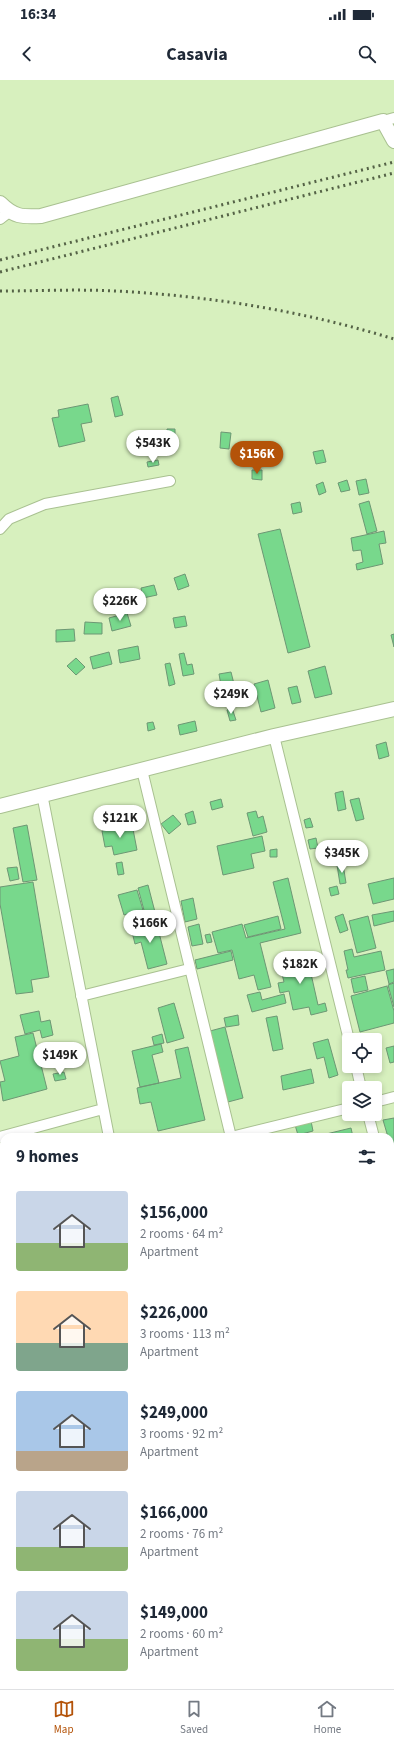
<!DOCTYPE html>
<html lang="en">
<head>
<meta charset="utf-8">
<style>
  body { margin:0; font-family:"Source Sans 3",sans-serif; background:#f6f6f7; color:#1f2937; height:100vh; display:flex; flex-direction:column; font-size:15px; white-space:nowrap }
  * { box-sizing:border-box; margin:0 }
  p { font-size:13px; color:#747a83 }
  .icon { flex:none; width:22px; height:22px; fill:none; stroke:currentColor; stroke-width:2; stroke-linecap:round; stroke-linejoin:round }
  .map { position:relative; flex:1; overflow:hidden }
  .sheet { position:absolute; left:0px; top:1053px; width:394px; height:556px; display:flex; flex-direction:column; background:#fff; border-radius:12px 12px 0 0; box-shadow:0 2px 6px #0003 }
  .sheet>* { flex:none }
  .controls { position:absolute; left:342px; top:953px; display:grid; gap:8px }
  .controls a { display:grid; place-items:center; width:40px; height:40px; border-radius:4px; background:#fff; box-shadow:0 2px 6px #0003; font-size:20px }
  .price { position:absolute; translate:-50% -34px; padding:0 9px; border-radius:14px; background:#fff; color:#222; font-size:13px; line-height:26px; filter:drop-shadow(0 1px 2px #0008) }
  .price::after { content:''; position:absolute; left:50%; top:24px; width:12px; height:9px; margin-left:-6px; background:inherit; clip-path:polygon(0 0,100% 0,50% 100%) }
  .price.active { background:#b45309; color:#fff }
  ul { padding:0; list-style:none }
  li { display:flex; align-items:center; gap:12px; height:100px; padding:0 16px }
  li span { display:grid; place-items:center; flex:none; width:112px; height:80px; border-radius:4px; color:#555 }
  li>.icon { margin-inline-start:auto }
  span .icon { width:48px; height:48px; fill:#fffc; stroke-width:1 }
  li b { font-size:17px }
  h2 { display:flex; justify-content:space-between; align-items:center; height:48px; padding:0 16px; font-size:17px }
  .status { display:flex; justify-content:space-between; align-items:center; height:28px; padding:0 20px; background:#fff; direction:ltr }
  .status svg { height:11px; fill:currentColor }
  header { display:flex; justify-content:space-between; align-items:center; height:52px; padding:0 16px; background:#fff; font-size:18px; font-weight:700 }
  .tab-bar { display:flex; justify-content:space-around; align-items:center; height:56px; border-top:1px solid #e0e1e3; background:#fff; font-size:11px; color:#747a83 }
  .tab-bar a { display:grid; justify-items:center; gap:2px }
  .tab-bar .active { color:#b45309 }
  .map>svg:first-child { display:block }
</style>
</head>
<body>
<div class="status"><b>16:34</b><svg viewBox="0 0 49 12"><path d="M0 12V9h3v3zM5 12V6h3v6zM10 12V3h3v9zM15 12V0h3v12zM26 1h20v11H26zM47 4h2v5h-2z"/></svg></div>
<header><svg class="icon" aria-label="back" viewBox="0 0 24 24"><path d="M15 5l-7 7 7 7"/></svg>Casavia<svg class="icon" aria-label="search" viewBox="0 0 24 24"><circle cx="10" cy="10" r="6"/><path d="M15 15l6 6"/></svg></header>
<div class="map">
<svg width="394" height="1609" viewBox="0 0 394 1609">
  <rect width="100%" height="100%" fill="#d7f0be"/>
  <path fill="#78d88c" stroke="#6d9774" d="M 118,316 L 123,335 L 115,337 L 111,318 Z
    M 88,324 L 92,342 L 81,344 L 85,361 L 59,367 L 52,338 L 59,337 L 58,330 Z
    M 167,349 L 175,349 L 175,358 L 167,358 Z
    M 221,352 L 231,353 L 229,369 L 220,368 Z
    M 323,370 L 326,382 L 316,384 L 313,372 Z
    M 271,373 L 272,384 L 260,386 L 258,375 Z
    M 158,380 L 159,385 L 148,387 L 147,382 Z
    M 252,390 L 262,390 L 262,400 L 252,399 Z
    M 366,399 L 369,413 L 359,415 L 356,401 Z
    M 347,400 L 350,410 L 341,412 L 338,403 Z
    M 323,402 L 326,412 L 319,415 L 316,405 Z
    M 369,421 L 377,451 L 367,454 L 359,424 Z
    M 300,422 L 302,432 L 293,434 L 291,424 Z
    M 280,449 L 310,567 L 288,573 L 258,454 Z
    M 384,451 L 386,463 L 379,464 L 383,484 L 357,490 L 356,484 L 363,482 L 361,470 L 353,471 L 351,458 Z
    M 185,494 L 189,506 L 178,510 L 174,498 Z
    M 154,505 L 157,515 L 143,518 L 141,508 Z
    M 127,533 L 131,546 L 112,551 L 109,538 Z
    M 185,536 L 187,546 L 175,548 L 173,538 Z
    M 85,542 L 102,543 L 102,554 L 84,554 Z
    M 74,549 L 75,561 L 56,562 L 56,550 Z
    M 394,554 L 394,567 L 391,555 Z
    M 138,566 L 140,579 L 120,583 L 118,570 Z
    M 109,572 L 112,584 L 93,589 L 90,577 Z
    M 184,573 L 187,585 L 192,584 L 194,594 L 183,596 L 179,574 Z
    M 76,578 L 85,587 L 76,595 L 67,586 Z
    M 170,583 L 175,604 L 169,606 L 165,584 Z
    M 325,586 L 332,614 L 315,618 L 308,591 Z
    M 231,592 L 235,608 L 222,611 L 219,594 Z
    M 268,600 L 275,628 L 261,632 L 254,604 Z
    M 297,606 L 301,622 L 292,624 L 288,608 Z
    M 232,628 L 236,640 L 230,641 L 227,630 Z
    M 195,641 L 197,651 L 180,655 L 178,645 Z
    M 153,642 L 155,649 L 148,651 L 147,643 Z
    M 386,662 L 389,676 L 379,679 L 376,665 Z
    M 343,711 L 346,729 L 338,731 L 335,713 Z
    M 359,718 L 364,739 L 356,741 L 350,720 Z
    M 221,719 L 223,727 L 212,730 L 210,722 Z
    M 193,731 L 196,743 L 188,745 L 185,734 Z
    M 256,731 L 258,738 L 263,736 L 267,752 L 253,756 L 247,733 Z
    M 173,735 L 181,744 L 169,754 L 161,744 Z
    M 310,738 L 313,747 L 306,748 L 304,740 Z
    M 132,744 L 137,770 L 114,775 L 112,766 L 105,767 L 102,751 Z
    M 27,745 L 37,800 L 23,802 L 13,748 Z
    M 262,756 L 265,771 L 251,774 L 254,788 L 223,795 L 217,766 Z
    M 316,758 L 318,768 L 310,769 L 308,760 Z
    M 277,769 L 277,777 L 270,777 L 270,770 Z
    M 122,782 L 124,794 L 118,795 L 116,783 Z
    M 343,784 L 346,803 L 340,804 L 337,785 Z
    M 17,787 L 19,799 L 10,801 L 7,788 Z
    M 288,798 L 301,853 L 260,863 L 271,907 L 258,910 L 254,895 L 239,899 L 232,870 L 218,873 L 212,852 L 242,844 L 246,858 L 285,849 L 273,802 Z
    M 394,798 L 394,819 L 373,824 L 368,804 Z
    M 33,802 L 49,897 L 31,900 L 33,912 L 16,914 L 0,824 L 0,807 Z
    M 148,805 L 155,832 L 145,834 L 138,808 Z
    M 337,806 L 339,814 L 331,816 L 329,808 Z
    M 137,810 L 143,830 L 124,835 L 118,815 Z
    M 193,818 L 197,839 L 185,842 L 181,821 Z
    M 394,831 L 394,841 L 374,846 L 372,835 Z
    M 343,834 L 348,850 L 340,853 L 335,837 Z
    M 278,836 L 281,849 L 248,857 L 244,845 Z
    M 368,836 L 376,868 L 357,873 L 349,841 Z
    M 156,841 L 167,884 L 148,889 L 141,862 L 135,864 L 131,848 Z
    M 163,841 L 165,850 L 162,851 L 160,842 Z
    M 199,844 L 203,864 L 192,866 L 188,847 Z
    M 210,854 L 212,862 L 207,863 L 205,855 Z
    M 352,869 L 354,877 L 381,871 L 385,890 L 348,898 L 346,890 L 348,890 L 344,871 Z
    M 231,871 L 233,880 L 197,889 L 195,880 Z
    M 307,876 L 318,925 L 325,923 L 327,931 L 311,935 L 309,927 L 293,930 L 289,911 L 280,913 L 278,903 L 284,902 L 279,882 Z
    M 394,889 L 394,902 L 389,904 L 386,891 Z
    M 365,896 L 368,910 L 354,913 L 351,899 Z
    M 394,903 L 394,927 L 388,905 Z
    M 387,906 L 394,931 L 394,943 L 360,952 L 351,916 Z
    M 260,912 L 262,920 L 284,914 L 286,923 L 252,932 L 247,915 Z
    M 174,923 L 184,958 L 167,963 L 158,928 Z
    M 39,931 L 41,942 L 50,940 L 53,955 L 42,958 L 40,950 L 25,954 L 20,935 Z
    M 238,935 L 239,945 L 226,947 L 224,938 Z
    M 277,936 L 283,969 L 273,971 L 266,938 Z
    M 225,947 L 243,1018 L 228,1022 L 210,951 Z
    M 33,953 L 47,1009 L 3,1021 L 0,1002 L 5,1001 L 0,981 L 19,976 L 15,957 Z
    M 162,954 L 164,963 L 154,965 L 152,957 Z
    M 328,959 L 338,995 L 329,998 L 324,977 L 317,979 L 313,963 Z
    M 161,964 L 163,972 L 152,975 L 159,1003 L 140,1007 L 132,971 Z
    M 394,966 L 394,982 L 390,983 L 386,968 Z
    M 188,967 L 205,1040 L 158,1051 L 151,1022 L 140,1024 L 137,1008 L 181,998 L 175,970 Z
    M 56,968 L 60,982 L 50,985 L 45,971 Z
    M 311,989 L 314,1003 L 283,1010 L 281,996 Z
    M 64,992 L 66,999 L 55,1001 L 53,994 Z
    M 394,1038 L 394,1073 L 392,1074 L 390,1057 L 388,1057 L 383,1040 Z
    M 311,1041 L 313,1051 L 298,1055 L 295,1045 Z
    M 351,1048 L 353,1057 L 319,1057 L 318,1056 Z
    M 277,1054 L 278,1057 L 268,1057 L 267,1056 Z
    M 4,1074 L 4,1099 L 3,1100 L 0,1089 L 0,1075 Z
    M 390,1173 L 393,1184 L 390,1185 Z
    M 2,1185 L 4,1197 L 0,1198 L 0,1186 Z
    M 390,1219 L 393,1219 L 394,1223 L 394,1228 L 390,1229 Z
    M 394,1231 L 394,1265 L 390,1266 L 390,1232 Z
    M 394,1317 L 394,1339 L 392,1332 L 390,1333 L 390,1318 Z
    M 394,1368 L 394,1382 L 391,1369 Z
    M 390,1420 L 394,1433 L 390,1434 Z
    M 393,1440 L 394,1463 L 390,1464 L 390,1441 Z
    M 394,1533 L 394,1541 L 391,1542 L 390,1534 Z
    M 4,1588 L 4,1605 L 15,1605 L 0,1609 L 0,1589 Z
    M 79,1605 L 95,1605 L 96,1609 L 73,1609 Z
    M 299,1605 L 316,1605 L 317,1609 L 300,1609 Z
    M 350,1605 L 388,1605 L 389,1609 L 351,1609 Z"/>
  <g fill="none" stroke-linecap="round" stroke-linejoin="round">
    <g stroke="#a9c191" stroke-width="12">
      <path id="street" d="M 383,41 L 394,38
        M 0,139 L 9,132
        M 0,449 L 9,439 L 45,424 L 170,401
        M 274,656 L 349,960
        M 142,690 L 231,1057
        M 42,714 L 109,1057
        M 81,916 L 189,889
        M 356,986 L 361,1008
        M 375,1022 L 394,1017
        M 368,1034 L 374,1057
        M 0,1057 L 103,1029
        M 231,1057 L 349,1028
        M 390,1119 L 394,1134
        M 0,1120 L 4,1137
        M 0,1223 L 4,1222
        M 0,1485 L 4,1501
        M 390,1529 L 394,1528
        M 390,1579 L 394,1595
        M 29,1605 L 30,1609
        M 118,1605 L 119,1609
        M 228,1605 L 229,1609
        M 345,1605 L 346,1609
        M 62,1609 L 79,1605"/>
    </g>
    <g stroke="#a9c191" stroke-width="16">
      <path id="secondary" d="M 0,123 C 14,137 22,137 41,136 L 383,41 L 394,61
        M 0,726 L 274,656 L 394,629
        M 390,1305 L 394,1304
        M 0,1400 L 4,1399"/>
    </g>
    <use href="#street" stroke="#fff" stroke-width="10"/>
    <use href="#secondary" stroke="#fff" stroke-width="14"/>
    <path stroke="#546246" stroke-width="3" stroke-dasharray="2 4" stroke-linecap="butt" d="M 0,180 L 394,82
      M 0,192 L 394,93
      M 0,211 C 38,211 77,209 116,211 C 210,216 304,231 394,259"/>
  </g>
</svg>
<div class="controls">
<a><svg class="icon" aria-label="locate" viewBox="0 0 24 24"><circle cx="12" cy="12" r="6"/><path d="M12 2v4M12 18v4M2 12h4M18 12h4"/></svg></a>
<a><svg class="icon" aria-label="layers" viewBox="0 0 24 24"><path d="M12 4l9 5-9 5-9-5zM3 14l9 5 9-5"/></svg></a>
</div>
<b class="price" style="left:153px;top:384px">$543K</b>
<b class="price active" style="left:257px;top:395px">$156K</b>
<b class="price" style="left:120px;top:542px">$226K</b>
<b class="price" style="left:231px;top:635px">$249K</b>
<b class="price" style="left:120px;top:759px">$121K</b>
<b class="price" style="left:342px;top:794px">$345K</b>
<b class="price" style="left:150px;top:864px">$166K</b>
<b class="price" style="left:300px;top:905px">$182K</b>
<b class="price" style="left:60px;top:996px">$149K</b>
<section class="sheet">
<h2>9 homes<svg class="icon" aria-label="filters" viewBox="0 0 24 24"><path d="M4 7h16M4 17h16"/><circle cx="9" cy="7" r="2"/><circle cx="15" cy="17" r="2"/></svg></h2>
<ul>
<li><span style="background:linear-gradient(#c9d6e8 65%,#8fb573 0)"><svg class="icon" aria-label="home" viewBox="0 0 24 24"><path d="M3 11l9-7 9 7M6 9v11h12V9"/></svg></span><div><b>$156,000</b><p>2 rooms · 64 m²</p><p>Apartment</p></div></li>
<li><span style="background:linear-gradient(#ffd9b3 65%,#7fa58c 0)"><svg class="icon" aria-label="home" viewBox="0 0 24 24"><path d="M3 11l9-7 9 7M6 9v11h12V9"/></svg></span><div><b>$226,000</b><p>3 rooms · 113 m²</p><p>Apartment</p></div></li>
<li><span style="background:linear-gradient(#a9c7e8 75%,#b9a48a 0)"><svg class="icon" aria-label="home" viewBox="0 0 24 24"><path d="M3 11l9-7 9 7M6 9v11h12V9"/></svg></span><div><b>$249,000</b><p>3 rooms · 92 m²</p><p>Apartment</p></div></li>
<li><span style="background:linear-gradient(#c9d6e8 70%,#8fb573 0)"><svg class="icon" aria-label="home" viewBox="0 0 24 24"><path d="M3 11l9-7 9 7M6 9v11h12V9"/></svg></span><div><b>$166,000</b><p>2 rooms · 76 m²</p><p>Apartment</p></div></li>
<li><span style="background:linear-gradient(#c9d6e8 60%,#8fb573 0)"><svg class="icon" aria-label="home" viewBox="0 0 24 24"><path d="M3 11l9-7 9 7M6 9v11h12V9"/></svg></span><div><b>$149,000</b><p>2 rooms · 60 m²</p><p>Apartment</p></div></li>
</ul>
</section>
</div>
<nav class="tab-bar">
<a class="active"><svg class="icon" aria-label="map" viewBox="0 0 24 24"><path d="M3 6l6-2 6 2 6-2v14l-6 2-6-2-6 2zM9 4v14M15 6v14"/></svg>Map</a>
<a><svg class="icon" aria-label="saved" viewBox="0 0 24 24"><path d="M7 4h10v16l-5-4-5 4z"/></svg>Saved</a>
<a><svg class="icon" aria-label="home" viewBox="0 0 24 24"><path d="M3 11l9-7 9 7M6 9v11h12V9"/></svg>Home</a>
</nav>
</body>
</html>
